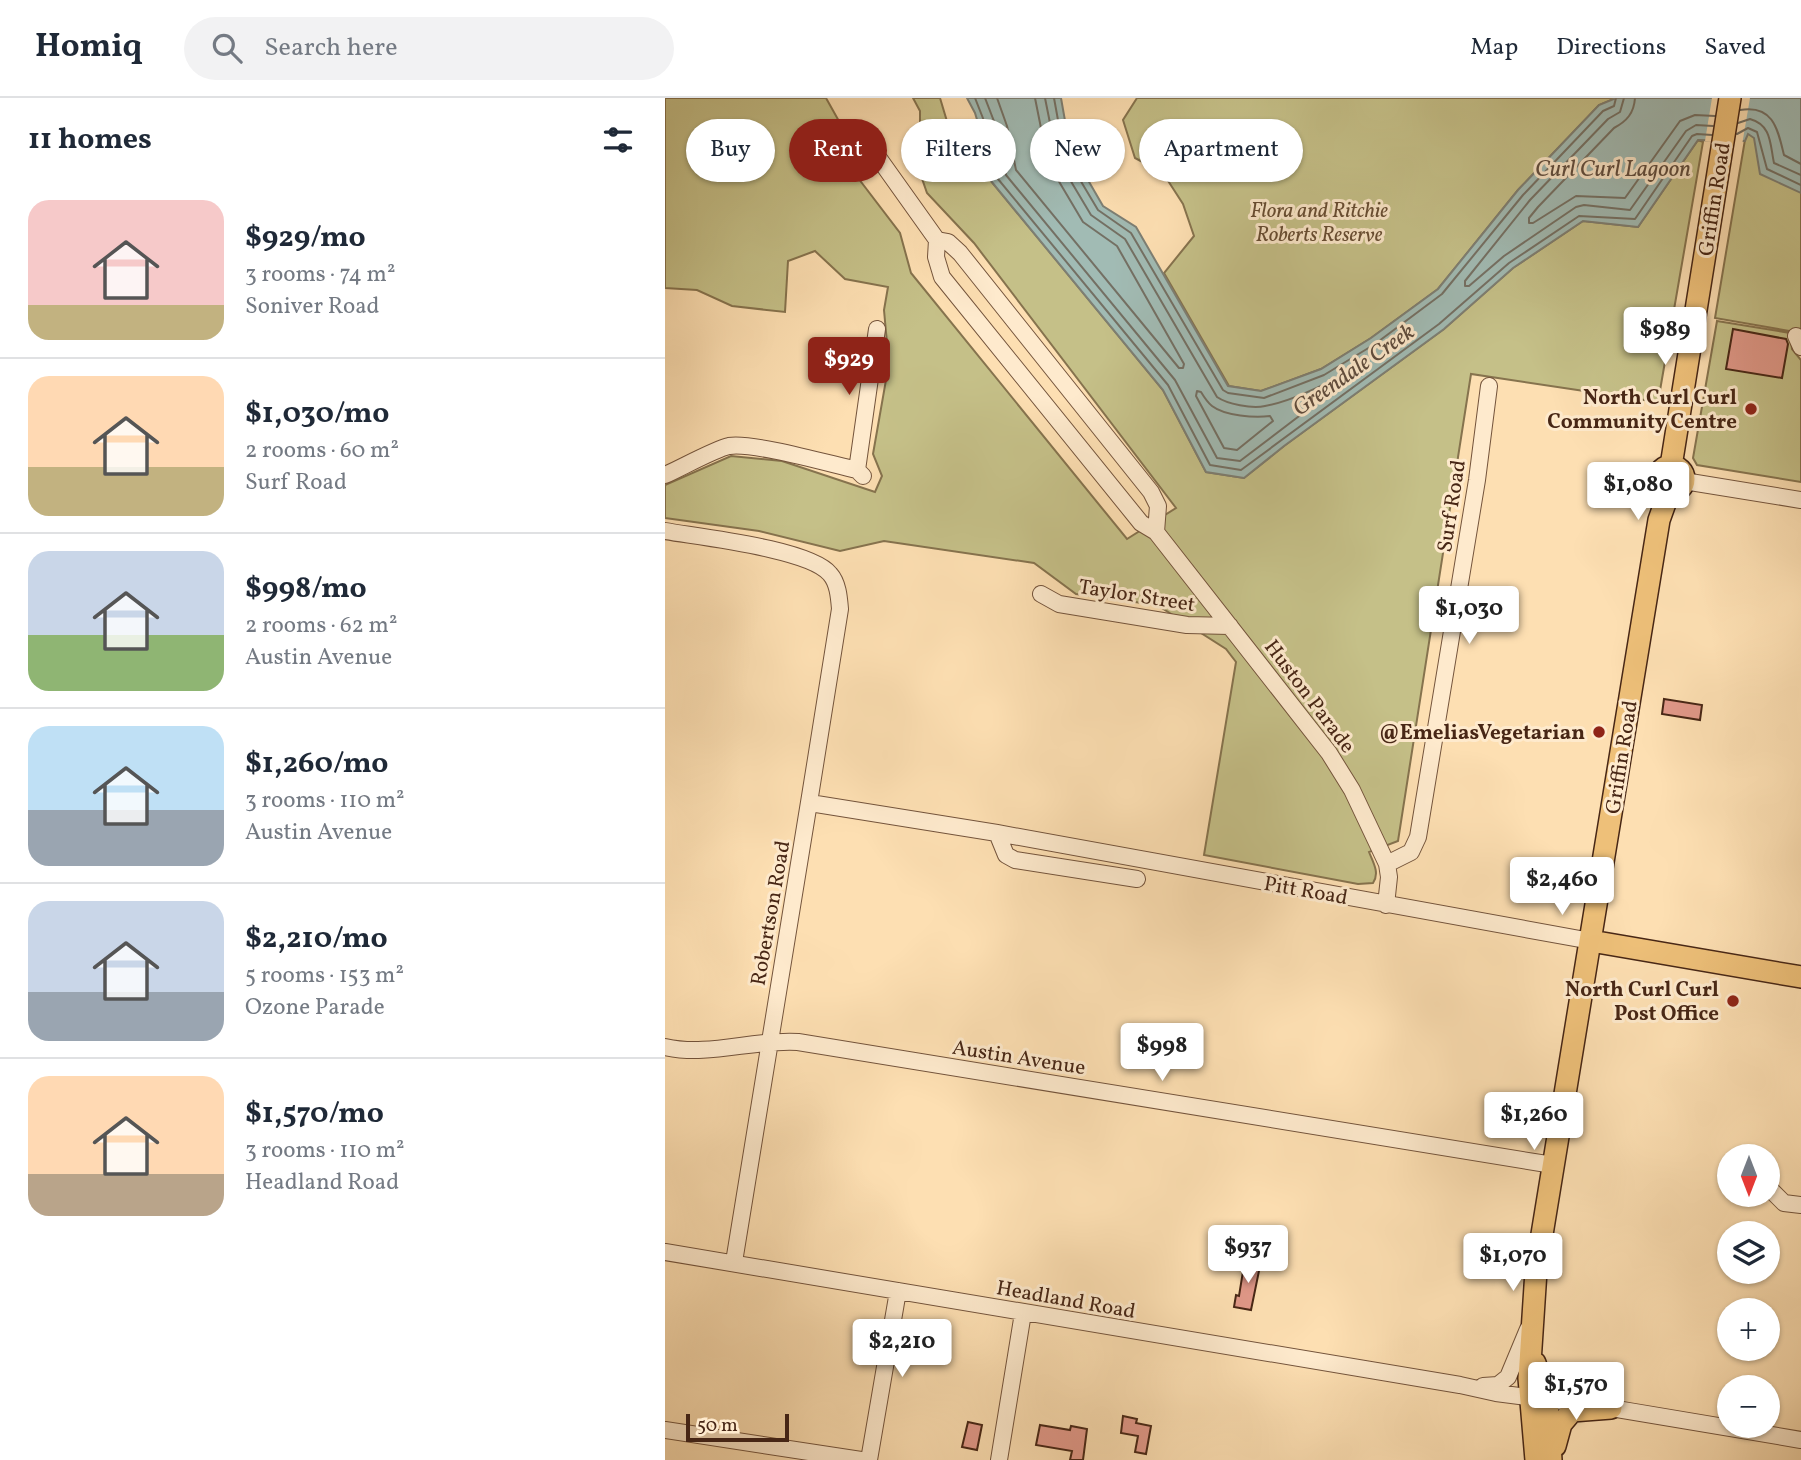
<!DOCTYPE html>
<html lang="en">
<head>
<meta charset="utf-8">
<style>
  body { margin:0; font-family:Vollkorn,serif; background:#f2f2f3; color:#1f2937; height:100vh; display:flex; flex-direction:column; font-size:26px; white-space:nowrap }
  * { box-sizing:border-box; margin:0 }
  p { font-size:23px; color:#747a83 }
  .icon { flex:none; width:38px; height:38px; fill:none; stroke:currentColor; stroke-width:2; stroke-linecap:round; stroke-linejoin:round }
  .map { position:relative; flex:1; overflow:hidden }
  .sheet { display:flex; flex-direction:column; background:#fff; width:665px }
  .sheet>* { flex:none }
  .top-card { position:absolute; left:21px; top:21px; width:665px; height:63px; display:flex; gap:14px }
  .needle { width:46px; rotate:180deg }
  .controls { position:absolute; left:1052px; top:1046px; display:grid; gap:14px }
  .controls a { display:grid; place-items:center; width:63px; height:63px; border-radius:50%; background:#fff; box-shadow:0 2px 5px #0004; font-size:35px }
  .scale { position:absolute; left:21px; bottom:18px; width:103px; box-sizing:border-box; padding-left:7px; border:4px solid #472615; border-top:0; font-size:19px; line-height:24px; white-space:nowrap; color:#472615; -webkit-text-stroke:5px #feeacd; paint-order:stroke }
  .price { position:absolute; translate:-50% -60px; padding:0 16px; border-radius:7px; background:#fff; color:#222; font-size:23px; line-height:46px; filter:drop-shadow(0 2px 4px #0008) }
  .price::after { content:''; position:absolute; left:50%; top:42px; width:21px; height:16px; margin-left:-10px; background:inherit; clip-path:polygon(0 0,100% 0,50% 100%) }
  .price.selected { background:#8f2418; color:#fff }
  ul { padding:0; list-style:none }
  li { display:flex; align-items:center; gap:21px; height:175px; padding:0 28px }
  li+li { border-top:2px solid #e0e1e3 }
  li span { display:grid; place-items:center; flex:none; width:196px; height:140px; border-radius:21px; color:#555 }
  li>.icon { margin-inline-start:auto }
  span .icon { width:84px; height:84px; fill:#fffc; stroke-width:1 }
  li b { font-size:30px }
  h2 { display:flex; justify-content:space-between; align-items:center; height:84px; padding:0 28px; font-size:30px }
  .pill { padding:0 24px; border-radius:32px; background:#fff; box-shadow:0 2px 5px #0004; font-size:24px; line-height:63px }
  .pill.selected { background:#8f2418; color:#fff }
  header { display:flex; align-items:center; gap:42px; box-sizing:border-box; height:98px; padding:0 35px; background:#fff; border-bottom:2px solid #e0e1e3 }
  header strong { font-size:33px }
  nav { display:flex; gap:38px; margin-inline-start:auto; font-size:24px }
  .search { width:490px; height:63px; background:#f2f2f3; display:flex; align-items:center; gap:18px; box-sizing:border-box; padding:0 24px; border-radius:38px; color:#747a83; font-size:26px }
  main { display:flex; flex:1; min-height:0 }
  .map>svg:first-child { display:block }
</style>
</head>
<body>
<header>
<strong>Homiq</strong>
<div class="search"><svg class="icon" aria-label="search" viewBox="0 0 24 24"><circle cx="10" cy="10" r="6"/><path d="M15 15l6 6"/></svg>Search here</div>
<nav><a>Map</a><a>Directions</a><a>Saved</a></nav>
</header>
<main>
<section class="sheet">
<h2>11 homes<svg class="icon" aria-label="filters" viewBox="0 0 24 24"><path d="M4 7h16M4 17h16"/><circle cx="9" cy="7" r="2"/><circle cx="15" cy="17" r="2"/></svg></h2>
<ul>
<li><span style="background:linear-gradient(#f6c9c9 75%,#c2b280 0)"><svg class="icon" aria-label="home" viewBox="0 0 24 24"><path d="M3 11l9-7 9 7M6 9v11h12V9"/></svg></span><div><b>$929/mo</b><p>3 rooms · 74 m²</p><p>Soniver Road</p></div></li>
<li><span style="background:linear-gradient(#ffd9b3 65%,#c2b280 0)"><svg class="icon" aria-label="home" viewBox="0 0 24 24"><path d="M3 11l9-7 9 7M6 9v11h12V9"/></svg></span><div><b>$1,030/mo</b><p>2 rooms · 60 m²</p><p>Surf Road</p></div></li>
<li><span style="background:linear-gradient(#c9d6e8 60%,#8fb573 0)"><svg class="icon" aria-label="home" viewBox="0 0 24 24"><path d="M3 11l9-7 9 7M6 9v11h12V9"/></svg></span><div><b>$998/mo</b><p>2 rooms · 62 m²</p><p>Austin Avenue</p></div></li>
<li><span style="background:linear-gradient(#bfe0f5 60%,#9aa5b1 0)"><svg class="icon" aria-label="home" viewBox="0 0 24 24"><path d="M3 11l9-7 9 7M6 9v11h12V9"/></svg></span><div><b>$1,260/mo</b><p>3 rooms · 110 m²</p><p>Austin Avenue</p></div></li>
<li><span style="background:linear-gradient(#c9d6e8 65%,#9aa5b1 0)"><svg class="icon" aria-label="home" viewBox="0 0 24 24"><path d="M3 11l9-7 9 7M6 9v11h12V9"/></svg></span><div><b>$2,210/mo</b><p>5 rooms · 153 m²</p><p>Ozone Parade</p></div></li>
<li><span style="background:linear-gradient(#ffd9b3 70%,#b9a48a 0)"><svg class="icon" aria-label="home" viewBox="0 0 24 24"><path d="M3 11l9-7 9 7M6 9v11h12V9"/></svg></span><div><b>$1,570/mo</b><p>3 rooms · 110 m²</p><p>Headland Road</p></div></li>
</ul>
</section>
<div class="map">
<svg width="1136" height="1362" viewBox="0 0 1136 1362">
  <rect width="100%" height="100%" fill="#fddfb2"/>
  <filter id="stains"><feTurbulence type="fractalNoise" baseFrequency=".00286" numOctaves="4"/><feColorMatrix values="0 0 0 0 .2 0 0 0 0 .09 0 0 0 0 .02 0 0 0 .5 -.17"/></filter>
  <radialGradient id="worn" r=".72"><stop offset=".6" stop-color="#630" stop-opacity="0"/><stop offset="1" stop-color="#630" stop-opacity=".3"/></radialGradient>
  <path fill="#c5c088" stroke="#86734e" stroke-width="2" d="M 0,0 L 161,0 L 175,25 L 174,55 L 235,135 L 246,175 L 462,441 L 511,410 L 309,145 L 262,95 L 244,43 L 255,38 L 255,13 L 248,0 L 275,0 L 287,40 L 293,39 L 321,54 L 326,83 L 498,292 L 541,374 L 579,380 L 619,348 L 779,231 L 848,170 L 918,123 L 973,129 L 1033,42 L 1038,44 L 993,304 L 806,276 L 733,743 L 704,754 C 708,764 715,775 708,785 L 693,786 L 539,757 L 571,564 L 561,551 L 492,507 L 411,496 L 369,465 L 219,443 L 175,453 L 94,433 L 0,420 L 0,387 L 66,358 L 117,363 L 210,394 L 217,378 L 208,356 L 221,282 L 222,245 L 219,212 L 223,189 L 180,181 L 150,153 L 123,163 L 120,214 L 67,208 L 32,192 L 0,190 Z
    M 472,0 L 951,0 L 934,7 L 853,92 L 773,191 L 706,240 L 656,271 L 596,293 L 564,288 L 499,175 L 529,138 L 518,106 L 498,75 L 470,60 L 458,22 Z
    M 1087,0 L 1136,0 L 1136,235 L 1050,220 Z
    M 1052,223 L 1125,235 L 1127,251 L 1136,262 L 1136,384 L 1032,367 L 1028,360 Z"/>
  <path fill="#a1bbb4" stroke="#7d7f74" stroke-width="2" d="M 302,0 L 396,0 L 405,51 L 438,108 L 471,129 L 563,288 L 596,293 L 656,271 L 706,240 L 773,191 L 853,92 L 934,7 L 951,0 L 1136,0 L 1136,95 L 1095,76 L 1089,40 L 1083,36 L 1080,43 L 1033,42 L 973,129 L 918,123 L 848,170 L 779,231 L 619,348 L 579,380 L 541,374 L 498,292 L 326,83 L 316,35 L 310,15 Z"/>
  <path fill="#fddfb2" d="M 1047,0 L 1085,0 L 1077,47 L 1040,43 Z"/>
  <g fill="none" stroke-linecap="round" stroke-linejoin="round">
    <path stroke="#747064" stroke-width="2" d="M 310,0 L 323,33 L 333,81 L 503,287 L 545,367 L 576,372 L 774,226 L 844,165 L 914,118 L 970,121 L 1027,38 L 1032,36 L 1047,37
      M 320,0 L 332,31 L 341,77 L 510,282 L 552,360 L 575,363 L 684,280 L 685,276 L 681,274 C 660,287 624,304 600,308 C 587,311 562,306 552,299 L 460,141 L 426,117 L 392,60 L 380,0
      M 332,0 L 342,28 L 351,72 L 514,270 L 518,270 L 519,266 L 452,148 L 418,124 L 383,65 L 370,0
      M 389,0 L 399,55 L 433,112 L 466,135 L 558,292 L 563,295 L 599,300 L 659,277 L 710,246 L 777,196 L 858,97 L 938,13 L 949,8 L 951,0
      M 959,0 L 955,14 L 943,21 L 865,102 L 800,183 L 800,188 L 804,188 L 839,158 L 911,109 L 919,107 L 965,112 L 1021,33 L 1031,27 L 1048,28
      M 970,0 C 969,15 962,23 949,30 L 873,109 L 864,120 L 864,125 L 868,125 L 911,98 L 960,100 L 1015,23 L 1030,17 L 1050,18
      M 1075,12 C 1109,6 1113,33 1119,57 L 1136,66
      M 1073,25 L 1085,21 C 1107,27 1105,47 1109,65 L 1136,77
      M 1072,36 L 1083,30 L 1092,34 L 1102,71 L 1136,87
      M 532,293 L 536,294 C 539,299 542,304 547,308 C 560,318 590,320 605,318 L 608,323 L 572,352 L 559,350 L 531,298 Z"/>
  </g>
  <path fill="#e2998a" stroke="#472615" stroke-width="2" d="M 1068,231 L 1121,241 L 1123,246 L 1117,280 L 1061,271 Z
    M 999,601 L 1037,607 L 1035,622 L 997,616 Z
    M 580,1161 L 596,1163 L 586,1212 L 569,1209 L 571,1197 L 574,1198 Z
    M 458,1318 L 472,1321 L 471,1325 L 486,1328 L 481,1356 L 470,1354 L 473,1338 L 456,1335 Z
    M 303,1324 L 317,1327 L 312,1352 L 297,1349 Z
    M 375,1327 L 405,1332 L 406,1328 L 422,1331 L 418,1362 L 405,1362 L 407,1353 L 371,1347 Z"/>
  <g fill="none" stroke-linecap="round" stroke-linejoin="round">
    <g stroke="#74543c" stroke-width="18">
      <path id="minor" d="M 205,48 L 272,142 L 271,159 L 277,179 L 476,425 L 491,434 L 664,655 L 687,692 L 722,766 L 724,779 L 721,807
        M 272,142 L 283,144 L 295,155 L 486,394 L 493,408 L 491,434
        M 1131,238 L 1136,249
        M 192,372 L 212,231
        M 0,377 C 16,370 50,351 64,348 C 88,344 165,366 192,372 L 198,378
        M 1019,383 L 1136,402
        M 0,433 C 34,439 145,451 165,476 C 173,485 174,499 175,511 C 141,729 103,947 69,1164
        M 376,496 L 394,506 L 522,527 L 565,528
        M 145,705 L 332,735 L 926,843
        M 332,735 L 341,757 L 350,762 L 472,781
        M 722,766 L 746,754 L 753,739 L 812,382 L 824,288
        M 0,949 C 44,959 88,941 133,944 L 888,1067
        M 1102,1088 L 1119,1105 L 1136,1107
        M 0,1154 L 795,1287 L 831,1295 L 946,1310 L 1136,1342
        M 818,1288 L 833,1287 L 843,1279 L 863,1231
        M 0,1332 L 196,1362
        M 204,1362 L 233,1193
        M 334,1362 L 358,1215"/>
    </g>
    <g stroke="#472615" stroke-width="24">
      <path id="major" d="M993 381a13 13 0 1 1 26 0a13 13 0 1 1-26 0Z
        M 1006,368 L 1065,0
        M 926,843 L 1136,879
        M 870,1265 L 882,1301 L 886,1362
        M 890,1348 L 896,1326 L 907,1313 L 946,1310
        M 871,1362 L 864,1280 L 871,1173 L 994,422 L 1004,394"/>
    </g>
    <use href="#minor" stroke="#feeacd" stroke-width="16"/>
    <use href="#major" stroke="#eec079" stroke-width="21"/>
  </g>
  <g fill="#8f2418" stroke="#feeacd" stroke-width="2.5">
    <circle cx="1086" cy="311" r="7"/>
    <circle cx="934" cy="634" r="7"/>
    <circle cx="1068" cy="903" r="7"/>
  </g>
  <g text-anchor="middle" stroke-width="6" stroke-linejoin="round" paint-order="stroke">
    <g font-size="21" fill="#472615" stroke="#feeacd">
      <text transform="translate(1049 101) rotate(-81)" y="7">Griffin Road</text>
      <text transform="translate(786 408) rotate(-81)" y="7">Surf Road</text>
      <text transform="translate(472 497) rotate(9)" y="7">Taylor Street</text>
      <text transform="translate(645 598) rotate(53)" y="7">Huston Parade</text>
      <text transform="translate(956 659) rotate(-81)" y="7">Griffin Road</text>
      <text transform="translate(641 792) rotate(10)" y="7">Pitt Road</text>
      <text transform="translate(105 815) rotate(-80)" y="7">Robertson Road</text>
      <text transform="translate(354 959) rotate(9)" y="7">Austin Avenue</text>
      <text transform="translate(401 1201) rotate(10)" y="7">Headland Road</text>
    </g>
    <g font-size="21" font-style="italic" fill="#664c32" stroke="#feeacd">
      <text x="654" y="119">Flora and Ritchie<tspan x="654" dy="24">Roberts Reserve</tspan></text>
    </g>
    <g font-size="21" font-weight="bold" fill="#472615" stroke="#feeacd" text-anchor="end">
      <text x="1072" y="306">North Curl Curl<tspan x="1072" dy="24">Community Centre</tspan></text>
      <text x="920" y="641">@EmeliasVegetarian</text>
      <text x="1054" y="898">North Curl Curl<tspan x="1054" dy="24">Post Office</tspan></text>
    </g>
    <g font-size="23" font-style="italic" fill="#5e4b3d" stroke="#feeacd">
      <text x="948" y="78">Curl Curl Lagoon</text>
      <text transform="translate(688 271) rotate(-35)" y="8">Greendale Creek</text>
    </g>
  </g>
  <rect width="100%" height="100%" filter="url(#stains)"/>
  <rect width="100%" height="100%" fill="url(#worn)"/>
</svg>
<div class="controls">
<a><svg class="needle" viewBox="-14 -14 28 28"><path d="M0-13l5 13h-10z" fill="#e53935"/><path d="M0 13l5-13h-10z" fill="#747a83"/></svg></a>
<a><svg class="icon" aria-label="layers" viewBox="0 0 24 24"><path d="M12 4l9 5-9 5-9-5zM3 14l9 5 9-5"/></svg></a>
<a>+</a>
<a>−</a>
</div>
<div class="scale">50 m</div>
<b class="price" style="left:1000px;top:269px">$989</b>
<b class="price selected" style="left:184px;top:299px">$929</b>
<b class="price" style="left:973px;top:424px">$1,080</b>
<b class="price" style="left:804px;top:548px">$1,030</b>
<b class="price" style="left:897px;top:819px">$2,460</b>
<b class="price" style="left:497px;top:985px">$998</b>
<b class="price" style="left:869px;top:1054px">$1,260</b>
<b class="price" style="left:583px;top:1187px">$937</b>
<b class="price" style="left:848px;top:1195px">$1,070</b>
<b class="price" style="left:237px;top:1281px">$2,210</b>
<b class="price" style="left:911px;top:1324px">$1,570</b>
<div class="top-card">
<a class="pill">Buy</a>
<a class="pill selected">Rent</a>
<a class="pill">Filters</a>
<a class="pill">New</a>
<a class="pill">Apartment</a>
</div>
</div>
</main>
</body>
</html>
